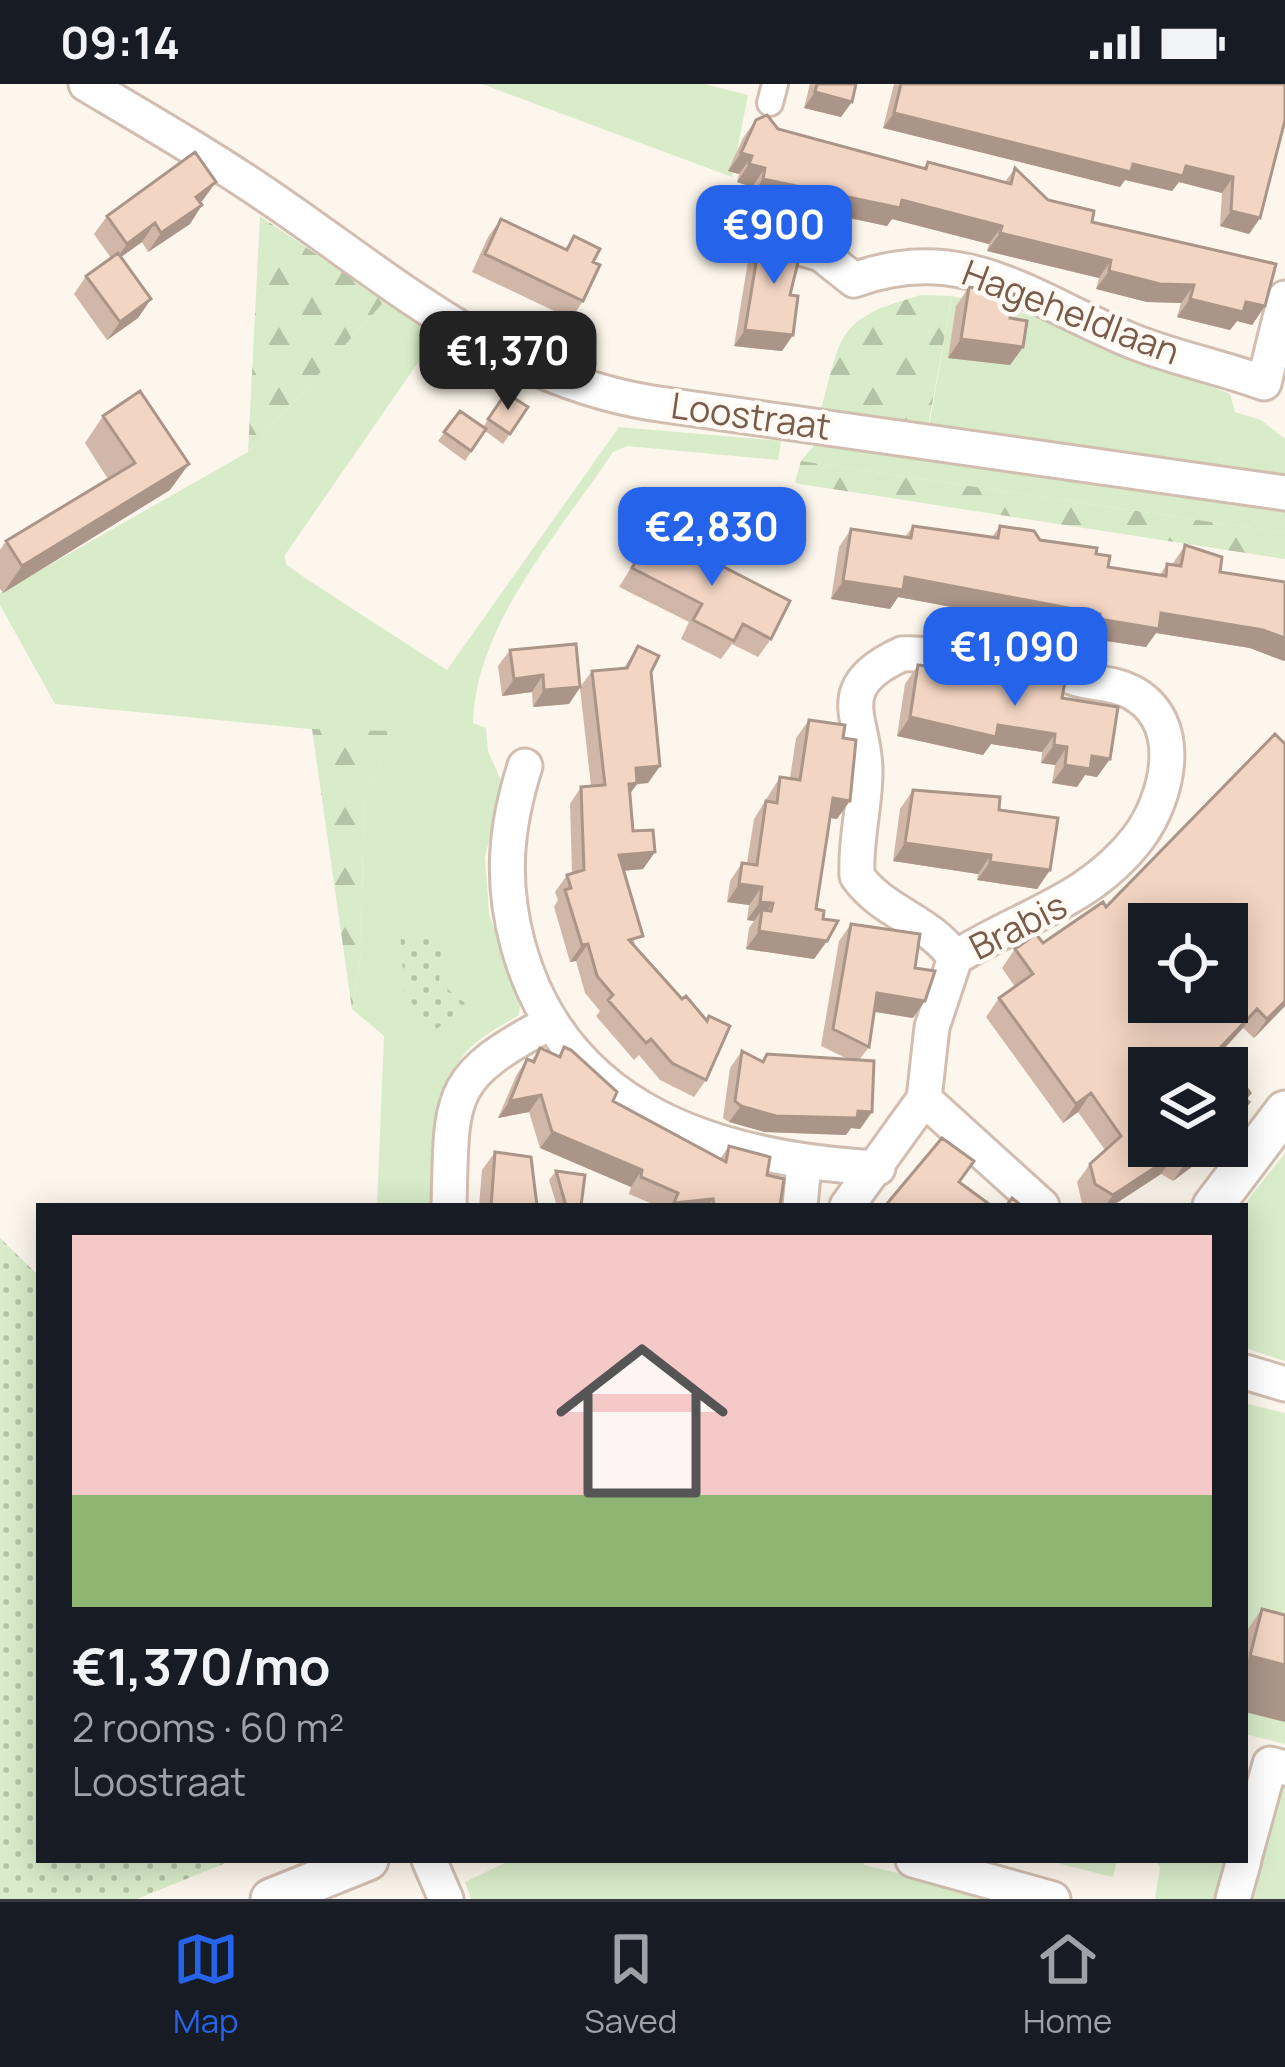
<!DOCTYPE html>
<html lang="en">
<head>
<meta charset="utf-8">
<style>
  body { margin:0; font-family:Manrope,sans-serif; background:#20242c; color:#f1f3f6; height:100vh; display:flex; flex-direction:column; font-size:45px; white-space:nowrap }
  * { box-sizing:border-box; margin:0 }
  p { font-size:39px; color:#9ea1a6 }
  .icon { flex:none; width:66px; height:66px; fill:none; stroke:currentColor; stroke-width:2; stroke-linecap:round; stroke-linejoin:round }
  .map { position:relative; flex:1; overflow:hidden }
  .side { position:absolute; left:36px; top:1119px; width:1212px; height:660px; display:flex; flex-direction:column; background:#171b24; border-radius:0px; box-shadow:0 6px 30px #0003 }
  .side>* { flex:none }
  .controls { position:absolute; left:1128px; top:819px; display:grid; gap:24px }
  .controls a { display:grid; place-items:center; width:120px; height:120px; border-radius:0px; background:#171b24; box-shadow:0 6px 30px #0003; font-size:60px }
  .price { position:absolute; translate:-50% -102px; padding:0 27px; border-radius:24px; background:#2563eb; color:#fff; font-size:39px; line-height:78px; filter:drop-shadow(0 3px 6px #0008) }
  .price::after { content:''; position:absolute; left:50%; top:72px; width:36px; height:27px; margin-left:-18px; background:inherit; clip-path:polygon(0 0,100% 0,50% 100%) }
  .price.current { background:#222; color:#fff }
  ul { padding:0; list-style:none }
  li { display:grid; align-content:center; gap:24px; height:636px; padding:0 36px }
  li+li { border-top:3px solid #363941 }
  li span { display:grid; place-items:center; height:372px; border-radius:0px; color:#555 }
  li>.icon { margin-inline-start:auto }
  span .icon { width:216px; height:216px; fill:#fffc; stroke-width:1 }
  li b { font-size:51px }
  .status { display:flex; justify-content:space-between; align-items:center; height:84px; padding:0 60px; background:#171b24; direction:ltr }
  .status svg { height:33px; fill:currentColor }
  .menu { display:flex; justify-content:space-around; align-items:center; height:168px; border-top:3px solid #363941; background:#171b24; font-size:33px; color:#9ea1a6 }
  .menu a { display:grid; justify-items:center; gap:6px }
  .menu .current { color:#2563eb }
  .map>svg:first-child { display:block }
</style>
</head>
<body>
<div class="status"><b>09:14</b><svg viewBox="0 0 49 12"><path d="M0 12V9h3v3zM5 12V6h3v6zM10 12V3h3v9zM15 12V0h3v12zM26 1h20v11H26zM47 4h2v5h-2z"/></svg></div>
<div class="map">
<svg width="1285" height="1815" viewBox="0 0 1285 1815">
  <defs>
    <pattern id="forest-firs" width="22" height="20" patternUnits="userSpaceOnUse" patternTransform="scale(3)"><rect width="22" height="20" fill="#d8ecc9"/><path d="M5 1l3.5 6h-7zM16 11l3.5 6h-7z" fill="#b4c2a5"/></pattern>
    <pattern id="park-dots" width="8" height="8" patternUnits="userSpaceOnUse" patternTransform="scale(3)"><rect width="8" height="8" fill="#d8ecc9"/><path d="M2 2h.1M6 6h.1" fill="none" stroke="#b4c2a5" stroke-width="1.8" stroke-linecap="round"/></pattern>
  </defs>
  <rect width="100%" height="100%" fill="#fdf6ec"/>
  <path fill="#d8ecc9" d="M 482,0 L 705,0 L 748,11 L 732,93 Z
    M 952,212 L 1036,232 L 1230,310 L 1235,328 L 1261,336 L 1285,355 L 1285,397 L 929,342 Z
    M 385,217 L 435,254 L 285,471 L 286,480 L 305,494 L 447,586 L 619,343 L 781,357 L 778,376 L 627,362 L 613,368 C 560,448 476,539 473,639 L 486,644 L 488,667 L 503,701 L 485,773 L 489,830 L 520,919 L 519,931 C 503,941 483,951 470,964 C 432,1001 440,1073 437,1122 L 377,1122 L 384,952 L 352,925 L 361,867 L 364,708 L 381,681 L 387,647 L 350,649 L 55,620 L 0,521 L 0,509 L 248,368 Z
    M 816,359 L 1285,425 L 1285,449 L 801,377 Z
    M 1285,1069 L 1285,1277 L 1245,1264 L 1243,1122 Z
    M 1245,1319 L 1285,1329 L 1285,1660 L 1245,1650 Z
    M 1245,1686 L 1285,1697 L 1285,1815 L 1155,1815 L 1160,1783 L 1155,1776 L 1245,1776 Z
    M 511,1776 L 864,1776 L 864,1781 L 1006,1815 L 471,1815 L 465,1798 Z
    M 1045,1776 L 1117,1776 L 1113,1793 Z"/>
  <path fill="url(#forest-firs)" d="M 260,132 L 385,217 L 248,368 Z
    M 921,211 L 952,212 L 928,342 L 821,326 C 842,247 837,235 921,211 Z
    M 801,377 L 1285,449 L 1285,475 L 800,400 L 795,398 Z
    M 312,645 L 388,647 L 381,681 L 364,708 L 361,867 L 352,925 Z"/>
  <path fill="url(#park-dots)" d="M 400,848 L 442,851 L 439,898 L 466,920 L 433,948 L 405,909 Z
    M 0,1154 L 39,1192 L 39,1776 L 233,1776 L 137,1815 L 0,1815 Z"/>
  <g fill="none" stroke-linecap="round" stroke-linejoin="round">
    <g stroke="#d1beb0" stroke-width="30">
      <path id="pedestrian" d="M 770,19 L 775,0"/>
    </g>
    <g stroke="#d1beb0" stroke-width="39">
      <path id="minor" d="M 86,0 C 150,38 214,75 275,117 C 396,200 503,295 652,319 L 1285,409
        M 800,164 L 821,170 L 854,196 C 964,155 1034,217 1132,257 C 1174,274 1221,283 1264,299 L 1285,214
        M 525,682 C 505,745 501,798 518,861 C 564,1030 721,1075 878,1084
        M 955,874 C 928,835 884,830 857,792 C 855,756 865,723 865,688 C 866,636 827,604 902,570 C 922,568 938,574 957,574 C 973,575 986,563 1002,564 C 1036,566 1050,587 1077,595 C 1095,600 1114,599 1131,608 C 1187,637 1168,714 1138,754 C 1089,818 1019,833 955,874 L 932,943 L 924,1015 L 1042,1122
        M 449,1122 C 452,1012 445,994 548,940
        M 800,1122 L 804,1080
        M 847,1122 L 924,1015
        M 1245,1288 L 1285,1300
        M 1245,1771 L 1270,1680 L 1285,1684
        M 429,1776 L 446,1815
        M 913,1776 L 1053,1815
        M 1233,1815 L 1244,1776"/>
    </g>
    <g stroke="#d1beb0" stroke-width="45">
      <path id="tertiary" d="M 1213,1122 L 1285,1027
        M 271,1815 L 368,1776"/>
    </g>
    <use href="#pedestrian" stroke="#fff" stroke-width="24"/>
    <use href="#minor" stroke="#fff" stroke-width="33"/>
    <use href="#tertiary" stroke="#fff" stroke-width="39"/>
  </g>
  <path fill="#d1b7a8" d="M 810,0 L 856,0 L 841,33 L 804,24 Z
    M 894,0 L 1285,0 L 1260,134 L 1249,150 L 1220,142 L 1222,109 L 1179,98 L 1172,107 L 1125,96 L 1120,103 L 883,44 Z
    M 756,36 L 778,45 L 923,84 L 928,78 L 1005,98 L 1015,84 L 1048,116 L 1265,222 L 1252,241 L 1237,237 L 1230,246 L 1177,233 L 1181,219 L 1147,218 L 1096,205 L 1099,194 L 987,167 L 989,160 L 892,135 L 887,142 L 750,113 L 752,103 L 737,98 L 739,90 L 728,87 L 743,54 Z
    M 203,116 L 200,119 L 202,121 L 190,140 L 148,168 L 142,158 L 121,173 L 151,215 L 138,234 L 107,256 L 74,210 L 86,192 L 111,174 L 94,150 L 107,132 Z
    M 501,135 L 565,165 L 574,152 L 593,178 L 583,217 L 571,235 L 472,188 L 488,153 Z
    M 761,149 L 790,211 L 793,251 L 782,267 L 734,262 L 750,165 Z
    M 969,203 L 1023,263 L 1010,281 L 948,274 L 956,222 Z
    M 506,309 L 528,323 L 503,360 L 485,347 L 465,377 L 438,357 L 460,327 L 483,343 Z
    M 103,332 L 170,406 L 3,509 L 0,505 L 0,466 L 6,457 L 108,395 L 85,359 Z
    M 913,442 L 992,453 L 1000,442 L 1040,456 L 1096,470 L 1108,483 L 1160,491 L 1167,480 L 1172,481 L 1185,461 L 1220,488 L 1284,577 L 1250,564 L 1156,549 L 1146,563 L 1087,554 L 1087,548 L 898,513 L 890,525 L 831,515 L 839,463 L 851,445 L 905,453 Z
    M 654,447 L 771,555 L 758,573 L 732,560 L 721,575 L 681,555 L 689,538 L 619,503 Z
    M 638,562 L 651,588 L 660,682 L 648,699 L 637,700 L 630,710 L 633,747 L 655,768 L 643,785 L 624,787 L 635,863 L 706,996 L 694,1013 L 660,996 L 639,971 L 634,976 L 596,932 L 600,927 L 585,909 L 576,877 L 570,878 L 554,823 L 558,816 L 555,808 L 567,791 L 572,789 L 570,720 L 581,703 L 591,702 L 580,604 L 569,620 L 533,623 L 532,608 L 502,612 L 498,582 L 510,566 L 580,603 L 592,587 L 624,584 Z
    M 918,581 L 1062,614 L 1110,675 L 1097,693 L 1085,691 L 1077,703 L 1052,699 L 1055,681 L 1041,679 L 1042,668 L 991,660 L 983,671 L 897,652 L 905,600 Z
    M 809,636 L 837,735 L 830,734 L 816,825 L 823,835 L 827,857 L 814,875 L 746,865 L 749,844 L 754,837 L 747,836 L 749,821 L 727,818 L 730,797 L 742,779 L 747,779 L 754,735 L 780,693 L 790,694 L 796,654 Z
    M 1285,654 L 1285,922 L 1254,954 L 1243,944 L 1221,968 L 1246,1015 L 1236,1037 L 1149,1062 L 1215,1062 L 1205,1073 L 1173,1097 L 1161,1090 L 1112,1122 L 1087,1122 L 1082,1119 L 1077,1098 L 1090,1080 L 1105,1066 L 1078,1028 L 1063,1039 L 986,933 L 999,914 L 1015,903 L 1002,884 L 1015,865 L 1043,859 L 1106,823 L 1284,659 Z
    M 913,706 L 1050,786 L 1037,805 L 977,796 L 978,790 L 893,777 L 900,725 Z
    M 851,840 L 915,884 L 913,934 L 874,928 L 869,963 L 859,976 L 872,1028 L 860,1045 L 851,1044 L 846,1051 L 765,1048 L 729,1038 L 723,1034 L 730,984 L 742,967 L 762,977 L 767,970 L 848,975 L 821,962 L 839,857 Z
    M 564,963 L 613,1017 L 720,1075 L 729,1062 L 767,1091 L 780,1122 L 657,1122 L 629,1110 L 631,1103 L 540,1064 L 529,1028 L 498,1034 L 516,992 L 527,975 L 532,976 L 540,964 L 558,972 Z
    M 495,1068 L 537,1122 L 479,1122 L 482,1086 Z
    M 556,1087 L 581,1122 L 557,1122 L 549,1096 Z
    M 1262,1525 L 1245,1628 L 1245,1549 Z"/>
  <path fill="#aa9588" d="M 815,8 L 852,18 L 841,33 L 804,24 Z
    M 894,29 L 1133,80 L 1186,82 L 1233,93 L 1222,109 L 1179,98 L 1172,107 L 1125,96 L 1120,103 L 883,44 Z
    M 741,69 L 752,72 L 739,90 L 728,87 Z
    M 749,80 L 765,84 L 752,103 L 737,98 Z
    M 763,95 L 902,116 L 1002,142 L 989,160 L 892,135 L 887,142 L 750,113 Z
    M 216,98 L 203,116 L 183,131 L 196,113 Z
    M 202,121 L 190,140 L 148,168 L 161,149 Z
    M 1231,127 L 1260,134 L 1249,150 L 1220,142 Z
    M 155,139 L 142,158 L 114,178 L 127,160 Z
    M 1000,149 L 1111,176 L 1099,194 L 987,167 Z
    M 1109,187 L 1194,201 L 1181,219 L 1147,218 L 1096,205 Z
    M 151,215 L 138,234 L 107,256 L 120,238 Z
    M 1190,215 L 1246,218 L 1265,222 L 1252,241 L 1237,237 L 1230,246 L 1177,233 Z
    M 745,246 L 793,251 L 782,267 L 734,262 Z
    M 961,255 L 1023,263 L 1010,281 L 948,274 Z
    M 189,380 L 170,406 L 3,509 L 22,482 Z
    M 905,493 L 1100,530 L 1087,548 L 898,513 L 890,525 L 831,515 L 843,497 Z
    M 1161,529 L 1263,546 L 1285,554 L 1285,576 L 1284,577 L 1250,564 L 1156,549 L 1146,563 L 1087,554 L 1099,535 Z
    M 543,591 L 532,608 L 502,612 L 514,595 Z
    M 580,603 L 569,620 L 533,623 L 544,606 Z
    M 910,633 L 998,641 L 1055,650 L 1042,668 L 991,660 L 983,671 L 897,652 Z
    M 1054,661 L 1067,663 L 1055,681 L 1041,679 Z
    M 1092,672 L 1110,675 L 1097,693 L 1085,691 L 1077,703 L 1052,699 L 1065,681 Z
    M 660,682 L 648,699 L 637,700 L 626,715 L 617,716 L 636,684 Z
    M 833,714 L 850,717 L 837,735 L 820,732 Z
    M 905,759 L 991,771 L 978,790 L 893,777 Z
    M 655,768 L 643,785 L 607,788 L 619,771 Z
    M 990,778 L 1050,786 L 1037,805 L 977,796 Z
    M 739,800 L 762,803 L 749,821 L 727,818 Z
    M 760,818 L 773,819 L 760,837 L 762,826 L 754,837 L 747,836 Z
    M 759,847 L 827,857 L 814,875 L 746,865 Z
    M 588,860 L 576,877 L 570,878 L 582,861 Z
    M 877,909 L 925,917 L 913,934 L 865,926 Z
    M 1285,917 L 1285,922 L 1254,954 L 1267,935 Z
    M 1257,925 L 1243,944 L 1206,984 L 1219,965 Z
    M 1091,1009 L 1078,1028 L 1063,1039 L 1076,1020 Z
    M 541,1011 L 529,1028 L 498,1034 L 510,1017 Z
    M 741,1022 L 858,1027 L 872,1028 L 860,1045 L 851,1044 L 846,1051 L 765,1048 L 729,1038 Z
    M 552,1048 L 642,1086 L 631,1103 L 540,1064 Z
    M 1208,1062 L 1215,1062 L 1205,1073 L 1173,1097 L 1186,1078 Z
    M 1174,1071 L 1161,1090 L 1112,1122 L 1105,1122 L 1113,1111 Z
    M 713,1115 L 708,1122 L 671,1122 L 674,1119 Z
    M 1250,1572 L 1285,1581 L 1285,1638 L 1245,1628 L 1245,1579 Z"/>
  <path fill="#f3d5c3" stroke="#aa9588" stroke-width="3" fill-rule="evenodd" d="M 817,0 L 856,0 L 852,18 L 815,8 Z
    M 901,0 L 1285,0 L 1285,36 L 1260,134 L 1231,127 L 1233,93 L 1186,82 L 1183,92 L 1133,80 L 1131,88 L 894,29 Z
    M 767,31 L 778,45 L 926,85 L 928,78 L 1011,100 L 1015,84 L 1048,116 L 1094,127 L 1092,138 L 1276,180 L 1265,222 L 1246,218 L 1243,228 L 1190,215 L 1194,201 L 1160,200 L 1109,187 L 1111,176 L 1000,149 L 1002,142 L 902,116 L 900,124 L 763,95 L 765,84 L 749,80 L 752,72 L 741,69 L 756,36 Z
    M 195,68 L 216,98 L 196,113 L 202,121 L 161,149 L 155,139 L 127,160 L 107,132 Z
    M 501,135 L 567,166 L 574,152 L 600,165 L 593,178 L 600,181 L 583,217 L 485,170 Z
    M 761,149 L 793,157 L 801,166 L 790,211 L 798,212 L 793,251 L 745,246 Z
    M 118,169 L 151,215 L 120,238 L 86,192 Z
    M 969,203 L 1014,210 L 1010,234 L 1027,237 L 1023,263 L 961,255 Z
    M 140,307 L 189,380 L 22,482 L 6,457 L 135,379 L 103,332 Z
    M 506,309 L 528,323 L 510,350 L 488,335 Z
    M 460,327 L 486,345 L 471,367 L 444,348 Z
    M 913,442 L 998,454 L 1000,442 L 1034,447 L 1040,456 L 1097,464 L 1096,470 L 1110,472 L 1108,483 L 1166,492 L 1167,480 L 1181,482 L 1185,461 L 1222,473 L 1220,488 L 1285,498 L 1285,554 L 1263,546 L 1161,529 L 1159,545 L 1099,535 L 1100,530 L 905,493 L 903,506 L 843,497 L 851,445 L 911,454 Z
    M 654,447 L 790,517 L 771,555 L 743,540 L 734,557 L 693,536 L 702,520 L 632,484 Z
    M 576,560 L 580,603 L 544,606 L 543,591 L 514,595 L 510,566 Z
    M 638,562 L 659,572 L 651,588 L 660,682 L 636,684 L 637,699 L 629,700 L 633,747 L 653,746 L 655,768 L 619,771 L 643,852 L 629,856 L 682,915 L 686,912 L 707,937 L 709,932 L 730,942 L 706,996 L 672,979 L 651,955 L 646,959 L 608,916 L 613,911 L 597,892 L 588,860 L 582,861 L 565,806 L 571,804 L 567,791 L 584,786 L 581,703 L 605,701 L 592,587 L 627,584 Z
    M 918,581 L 1065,597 L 1062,614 L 1118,623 L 1110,675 L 1092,672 L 1090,685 L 1065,681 L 1067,663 L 1054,661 L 1055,650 L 998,641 L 996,653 L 910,633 Z
    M 809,636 L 845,641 L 843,654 L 856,656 L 850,717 L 833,714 L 816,825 L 824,827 L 823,835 L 838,837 L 827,857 L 759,847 L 762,826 L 771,827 L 773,819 L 760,818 L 762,803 L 739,800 L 742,779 L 757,781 L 766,717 L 777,719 L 780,693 L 800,696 Z
    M 1275,650 L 1285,660 L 1285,917 L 1267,935 L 1257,925 L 1219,965 L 1250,1009 L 1245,1015 L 1249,1018 L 1227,1044 L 1227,984 L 1149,984 L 1149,1062 L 1208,1062 L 1186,1078 L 1174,1071 L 1113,1111 L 1095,1100 L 1090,1080 L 1121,1052 L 1091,1009 L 1076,1020 L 999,914 L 1033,890 L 1015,865 L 1036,850 L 1043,859 L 1103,818 L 1106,823 ZM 1149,840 L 1227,840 L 1227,918 L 1149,918 Z
    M 913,706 L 1000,713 L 999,726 L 1058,734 L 1050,786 L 990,778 L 991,771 L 905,759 Z
    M 851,840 L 920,850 L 915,884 L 935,887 L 925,917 L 877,909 L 869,963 L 833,945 Z
    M 564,963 L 571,966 L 617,1008 L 613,1017 L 726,1078 L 729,1062 L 770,1073 L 767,1091 L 784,1095 L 780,1122 L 714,1122 L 713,1115 L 674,1119 L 678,1109 L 641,1093 L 642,1086 L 552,1048 L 541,1011 L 510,1017 L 527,975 L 534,978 L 540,964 L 560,973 Z
    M 742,967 L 763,978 L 767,970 L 874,977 L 872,1028 L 858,1027 L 857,1034 L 776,1032 L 741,1022 L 735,1017 Z
    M 942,1054 L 974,1077 L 959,1098 L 989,1120 L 987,1122 L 885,1122 Z
    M 495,1068 L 531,1073 L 537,1122 L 491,1122 Z
    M 556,1087 L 585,1091 L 581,1122 L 566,1122 Z
    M 1012,1114 L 1022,1122 L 1006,1122 Z
    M 1262,1525 L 1285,1531 L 1285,1581 L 1250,1572 Z"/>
  <g text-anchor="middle" stroke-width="9" stroke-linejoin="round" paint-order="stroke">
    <g font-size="36" fill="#7a5c4d" stroke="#fffaf3">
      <text transform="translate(1071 228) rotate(21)" y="13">Hageheldlaan</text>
      <text transform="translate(751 332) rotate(8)" y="13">Loostraat</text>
      <text transform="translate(1018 842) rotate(-27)" y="13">Brabis</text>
    </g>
  </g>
</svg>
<div class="controls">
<a><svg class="icon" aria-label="locate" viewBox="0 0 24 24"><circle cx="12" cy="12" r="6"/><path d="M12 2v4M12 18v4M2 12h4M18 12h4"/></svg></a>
<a><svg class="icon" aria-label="layers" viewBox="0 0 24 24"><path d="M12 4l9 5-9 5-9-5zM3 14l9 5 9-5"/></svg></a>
</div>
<b class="price" style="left:774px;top:203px">€900</b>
<b class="price current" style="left:508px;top:329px">€1,370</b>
<b class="price" style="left:712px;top:505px">€2,830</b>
<b class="price" style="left:1015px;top:625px">€1,090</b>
<section class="side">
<ul>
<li><span style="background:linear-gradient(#f6c9c9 70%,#8fb573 0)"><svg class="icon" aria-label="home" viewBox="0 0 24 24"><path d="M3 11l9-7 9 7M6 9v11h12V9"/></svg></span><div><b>€1,370/mo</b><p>2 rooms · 60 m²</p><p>Loostraat</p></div></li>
</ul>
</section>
</div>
<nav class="menu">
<a class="current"><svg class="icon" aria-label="map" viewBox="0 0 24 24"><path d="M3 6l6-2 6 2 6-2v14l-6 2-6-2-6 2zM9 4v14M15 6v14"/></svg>Map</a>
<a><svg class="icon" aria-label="saved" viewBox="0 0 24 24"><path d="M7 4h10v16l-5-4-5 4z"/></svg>Saved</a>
<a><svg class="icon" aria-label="home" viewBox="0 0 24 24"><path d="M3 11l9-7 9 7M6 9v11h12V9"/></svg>Home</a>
</nav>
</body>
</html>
